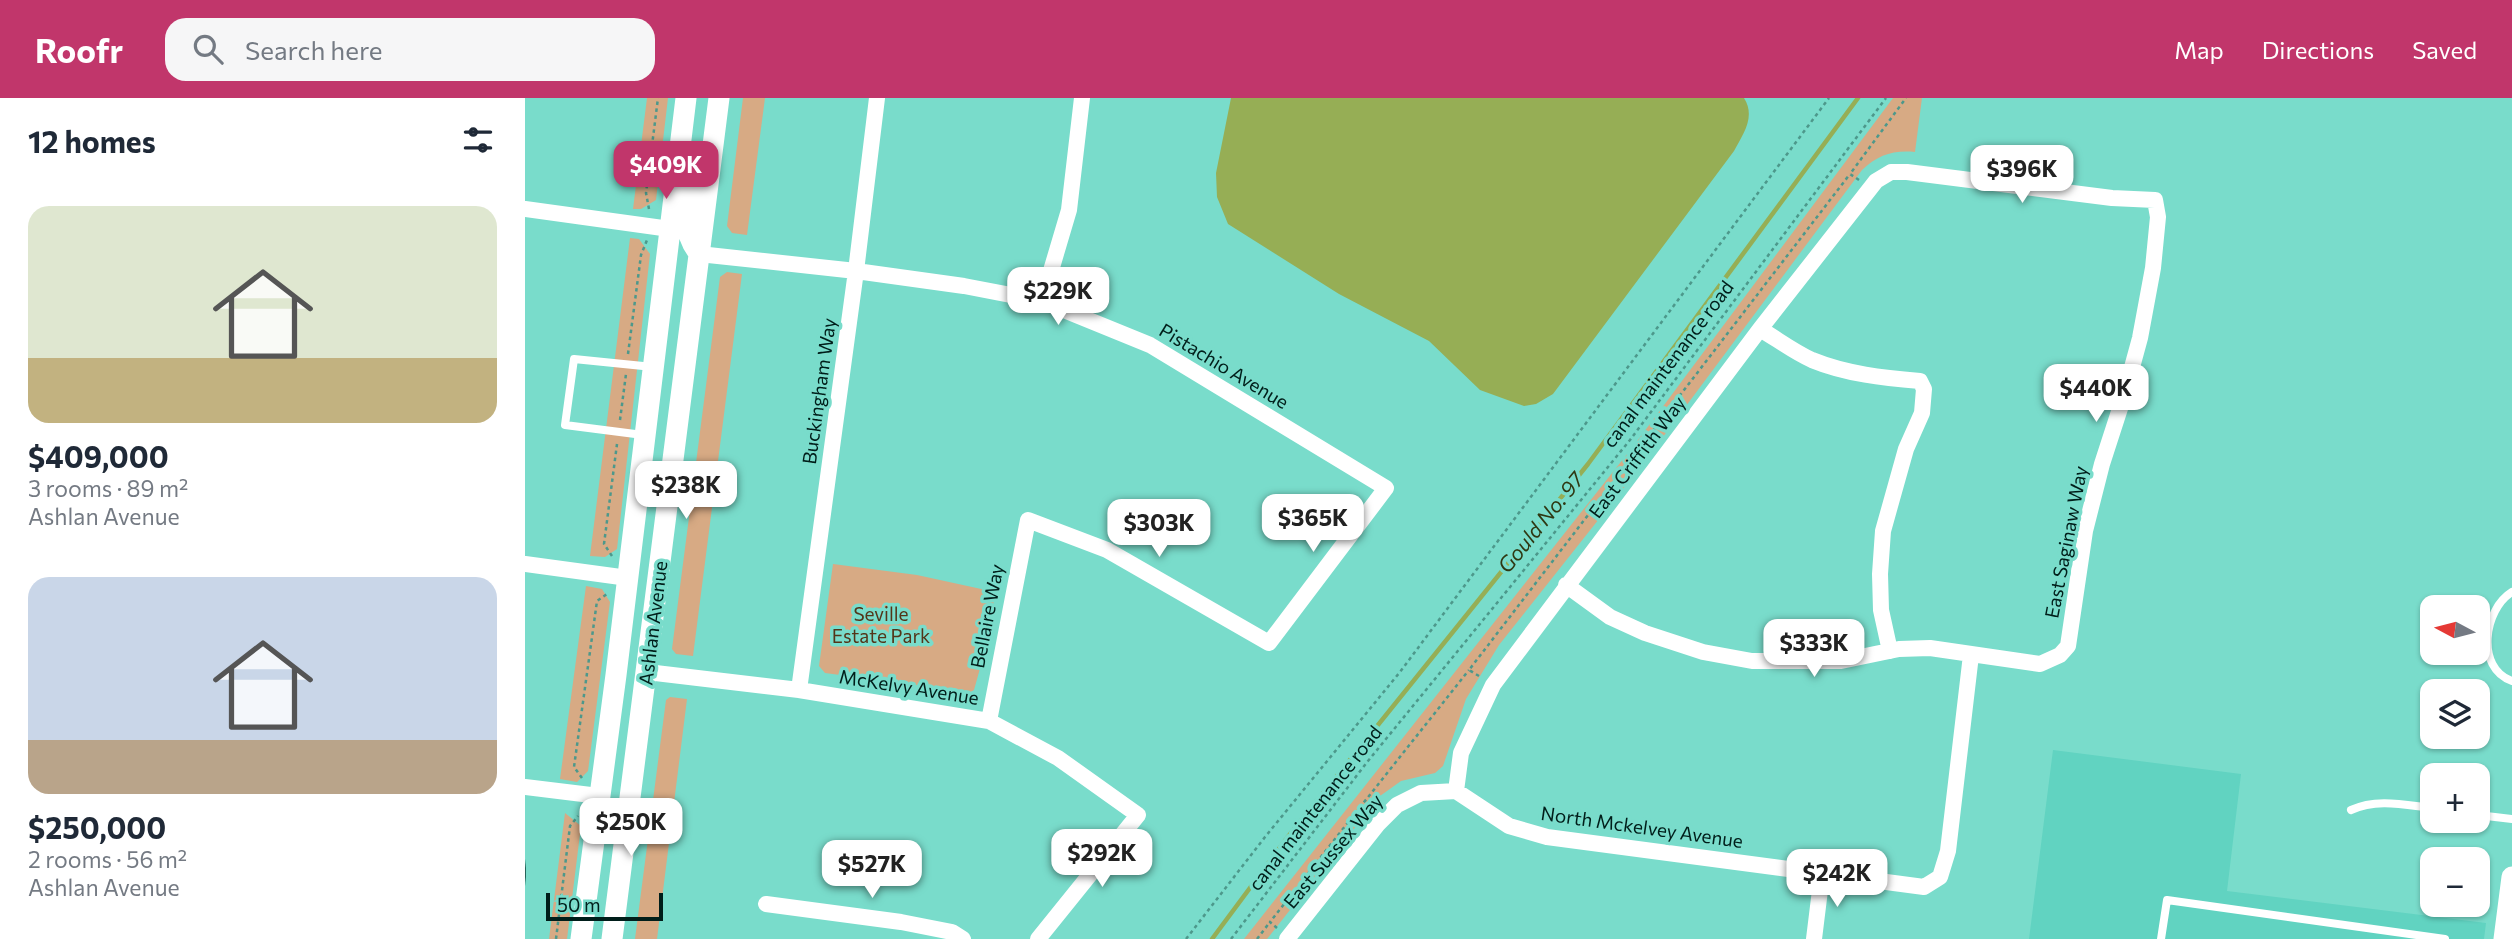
<!DOCTYPE html>
<html lang="en">
<head>
<meta charset="utf-8">
<style>
  body { margin:0; font-family:Commissioner,sans-serif; background:#f6f6f7; color:#1f2937; height:100vh; display:flex; flex-direction:column; font-size:26px; white-space:nowrap }
  * { box-sizing:border-box; margin:0 }
  p { font-size:23px; color:#747a83 }
  .icon { flex:none; width:38px; height:38px; fill:none; stroke:currentColor; stroke-width:2; stroke-linecap:round; stroke-linejoin:round }
  .map { position:relative; flex:1; overflow:hidden }
  .details { display:flex; flex-direction:column; background:#fff; width:525px }
  .details>* { flex:none }
  .needle { width:46px; rotate:277deg }
  .tools { position:absolute; left:1895px; top:497px; display:grid; gap:14px }
  .tools a { display:grid; place-items:center; width:70px; height:70px; border-radius:14px; background:#fff; box-shadow:0 2px 5px #0004; font-size:35px }
  .scale { position:absolute; left:21px; bottom:18px; width:117px; box-sizing:border-box; padding-left:7px; border:4px solid #001e1a; border-top:0; font-size:19px; line-height:24px; white-space:nowrap; color:#001e1a; -webkit-text-stroke:5px #79dccb; paint-order:stroke }
  .price { position:absolute; translate:-50% -60px; padding:0 16px; border-radius:14px; background:#fff; color:#222; font-size:23px; line-height:46px; filter:drop-shadow(0 2px 4px #0008) }
  .price::after { content:''; position:absolute; left:50%; top:42px; width:21px; height:16px; margin-left:-10px; background:inherit; clip-path:polygon(0 0,100% 0,50% 100%) }
  .price.current { background:#c1366b; color:#fff }
  ul { padding:0; list-style:none }
  li { display:grid; align-content:center; gap:14px; height:371px; padding:0 28px }
  li span { display:grid; place-items:center; height:217px; border-radius:21px; color:#555 }
  li>.icon { margin-inline-start:auto }
  span .icon { width:126px; height:126px; fill:#fffc; stroke-width:1 }
  li b { font-size:30px }
  h2 { display:flex; justify-content:space-between; align-items:center; height:84px; padding:0 28px; font-size:30px }
  header { display:flex; align-items:center; gap:42px; box-sizing:border-box; height:98px; padding:0 35px; background:#c1366b; color:#fff }
  header strong { font-size:33px }
  nav { display:flex; gap:38px; margin-inline-start:auto; font-size:24px }
  .search { width:490px; height:63px; background:#f6f6f7; display:flex; align-items:center; gap:18px; box-sizing:border-box; padding:0 24px; border-radius:21px; color:#747a83; font-size:26px }
  main { display:flex; flex:1; min-height:0 }
  .map>svg:first-child { display:block }
</style>
</head>
<body>
<header>
<strong>Roofr</strong>
<div class="search"><svg class="icon" aria-label="search" viewBox="0 0 24 24"><circle cx="10" cy="10" r="6"/><path d="M15 15l6 6"/></svg>Search here</div>
<nav><a>Map</a><a>Directions</a><a>Saved</a></nav>
</header>
<main>
<section class="details">
<h2>12 homes<svg class="icon" aria-label="filters" viewBox="0 0 24 24"><path d="M4 7h16M4 17h16"/><circle cx="9" cy="7" r="2"/><circle cx="15" cy="17" r="2"/></svg></h2>
<ul>
<li><span style="background:linear-gradient(#dfe7d0 70%,#c2b280 0)"><svg class="icon" aria-label="home" viewBox="0 0 24 24"><path d="M3 11l9-7 9 7M6 9v11h12V9"/></svg></span><div><b>$409,000</b><p>3 rooms · 89 m²</p><p>Ashlan Avenue</p></div></li>
<li><span style="background:linear-gradient(#c9d6e8 75%,#b9a48a 0)"><svg class="icon" aria-label="home" viewBox="0 0 24 24"><path d="M3 11l9-7 9 7M6 9v11h12V9"/></svg></span><div><b>$250,000</b><p>2 rooms · 56 m²</p><p>Ashlan Avenue</p></div></li>
</ul>
</section>
<div class="map">
<svg width="1987" height="841" viewBox="0 0 1987 841">
  <rect width="100%" height="100%" fill="#79dccb"/>
  <path fill="#61d3c1" d="M 1528,652 L 1716,676 L 1702,793 L 1961,825 L 1959,841 L 1504,841 Z"/>
  <path fill="#d7aa84" d="M 122,0 L 143,0 L 131,102 L 116,111 L 108,111 Z
    M 218,0 L 240,0 L 222,137 L 207,135 L 202,128 Z
    M 1368,0 L 1397,0 L 1390,54 C 1368,52 1353,57 1337,72 L 1120,363 L 974,547 L 941,601 L 918,668 L 910,675 L 876,683 L 855,698 L 742,841 L 719,841 L 1110,346 Z
    M 105,140 L 114,141 L 125,156 L 92,451 L 80,459 L 65,458 Z
    M 202,174 L 217,176 L 168,558 L 151,556 L 147,551 L 195,179 Z
    M 308,466 L 392,477 L 470,494 L 464,538 L 449,592 L 441,597 L 398,588 L 300,575 L 294,568 Z
    M 61,488 L 77,491 L 85,504 L 63,673 L 52,684 L 35,681 Z
    M 145,599 L 162,601 L 132,841 L 110,841 L 141,602 Z
    M 40,715 L 56,728 L 42,841 L 24,841 Z"/>
  <path fill="#96ae55" d="M 706,0 L 1219,0 C 1231,19 1218,36 1209,53 L 1028,296 L 1011,306 L 999,308 L 955,292 L 904,243 L 814,196 L 703,126 L 692,99 L 691,75 Z"/>
  <g fill="none" stroke-linecap="round" stroke-linejoin="round">
    <path stroke="#96ae55" stroke-width="4.5" d="M 687,841 L 762,740 L 1063,366 L 1333,0"/>
    <path stroke="#4d988b" stroke-width="2.5" stroke-dasharray="3.5 3.5" stroke-linecap="butt" d="M 1334,82 L 1325,76 L 1381,0
      M 124,111 L 121,95 L 133,0
      M 103,256 L 116,157 L 122,142
      M 95,322 L 101,276
      M 87,458 L 79,446 L 92,346
      M 954,578 L 944,572 L 1325,76
      M 57,680 L 49,669 L 72,503 L 82,496
      M 840,719 L 832,713 L 944,572
      M 752,830 L 745,824 L 832,713
      M 31,841 L 45,728 L 53,718
      M 661,841 L 740,739 L 875,574 L 1304,0
      M 706,841 L 843,663 L 1105,342 L 1361,0
      M 732,841 L 745,824"/>
    <path stroke="#fff" stroke-width="8" d="M 118,337 L 40,327 L 49,261 L 128,269
      M 1987,494 C 1959,511 1950,570 1987,583
      M 1826,712 C 1852,700 1880,707 1908,710
      M 1953,717 L 1987,721
      M 1636,841 L 1642,802 L 1920,841"/>
    <path stroke="#fff" stroke-width="16" d="M 0,111 L 145,131
      M 174,156 L 331,173 L 439,188 L 517,203 L 625,247 L 861,390 L 744,545 L 582,452 L 503,422 L 464,623
      M 517,203 L 544,112 L 557,0
      M 1235,231 C 1252,241 1269,254 1287,262 C 1321,276 1359,280 1395,283 L 1399,291 L 1397,315 L 1381,351 L 1358,433 L 1355,476 L 1356,512 L 1365,553
      M 0,466 L 103,480
      M 122,574 L 274,592 L 464,623 L 533,660 L 613,717 L 513,841
      M 274,592 L 331,173 L 352,0
      M 0,689 L 74,698
      M 931,693 L 936,655 L 968,587 L 1235,231 L 1351,83 L 1366,74 L 1382,74 L 1587,100 L 1630,102 L 1633,119 L 1628,170 L 1615,240 L 1600,295 L 1577,366 L 1560,433 L 1543,548 L 1535,557 L 1515,566 L 1405,550 L 1374,551 L 1316,563 L 1227,563 L 1178,554 L 1120,535 L 1085,519 L 1041,487
      M 931,693 L 984,728 L 1022,739 L 1399,789 L 1415,779 L 1423,753 L 1446,557
      M 241,806 L 376,824 L 427,834 L 438,841
      M 762,841 L 853,726 L 872,707 L 896,695 L 931,693
      M 1289,841 L 1297,776"/>
    <path stroke="#fff" stroke-width="21" d="M 164,86 C 161,110 157,135 174,155
      M 56,841 L 91,577 L 161,0
      M 87,841 L 194,0
      M 1979,841 L 1987,779"/>
  </g>
  <path fill="#26645a" d="M 1,761 L 1,779 L 0,788 L 0,770 Z"/>
  <g text-anchor="middle" stroke-width="7" stroke-linejoin="round" paint-order="stroke">
    <g font-size="19" fill="#001e1a" stroke="#79dccb">
      <text transform="translate(1143 266) rotate(-53)" y="7">canal maintenance road</text>
      <text transform="translate(699 268) rotate(31)" y="7">Pistachio Avenue</text>
      <text transform="translate(294 293) rotate(-82)" y="7">Buckingham Way</text>
      <text transform="translate(1112 359) rotate(-53)" y="7">East Criffith Way</text>
      <text transform="translate(1541 444) rotate(-79)" y="7">East Saginaw Way</text>
      <text transform="translate(462 518) rotate(-79)" y="7">Bellaire Way</text>
      <text transform="translate(128 525) rotate(-83)" y="7">Ashlan Avenue</text>
      <text transform="translate(384 589) rotate(9)" y="7">McKelvy Avenue</text>
      <text transform="translate(790 710) rotate(-52)" y="7">canal maintenance road</text>
      <text transform="translate(1117 729) rotate(8)" y="7">North Mckelvey Avenue</text>
      <text transform="translate(808 753) rotate(-50)" y="7">East Sussex Way</text>
    </g>
    <g font-size="19" fill="#533519" stroke="#79dccb">
      <text x="356" y="523">Seville<tspan x="356" dy="22">Estate Park</tspan></text>
    </g>
    <g font-size="21" font-style="italic" fill="#2f3813" stroke="#79dccb">
      <text transform="translate(1016 425) rotate(-51)" y="7">Gould No. 97</text>
    </g>
  </g>
</svg>
<div class="tools">
<a><svg class="needle" viewBox="-14 -14 28 28"><path d="M0-13l5 13h-10z" fill="#e53935"/><path d="M0 13l5-13h-10z" fill="#747a83"/></svg></a>
<a><svg class="icon" aria-label="layers" viewBox="0 0 24 24"><path d="M12 4l9 5-9 5-9-5zM3 14l9 5 9-5"/></svg></a>
<a>+</a>
<a>−</a>
</div>
<div class="scale">50 m</div>
<b class="price current" style="left:141px;top:103px">$409K</b>
<b class="price" style="left:1497px;top:107px">$396K</b>
<b class="price" style="left:533px;top:229px">$229K</b>
<b class="price" style="left:1571px;top:326px">$440K</b>
<b class="price" style="left:161px;top:423px">$238K</b>
<b class="price" style="left:788px;top:456px">$365K</b>
<b class="price" style="left:634px;top:461px">$303K</b>
<b class="price" style="left:1289px;top:581px">$333K</b>
<b class="price" style="left:106px;top:760px">$250K</b>
<b class="price" style="left:577px;top:791px">$292K</b>
<b class="price" style="left:347px;top:802px">$527K</b>
<b class="price" style="left:1312px;top:811px">$242K</b>
</div>
</main>
</body>
</html>
